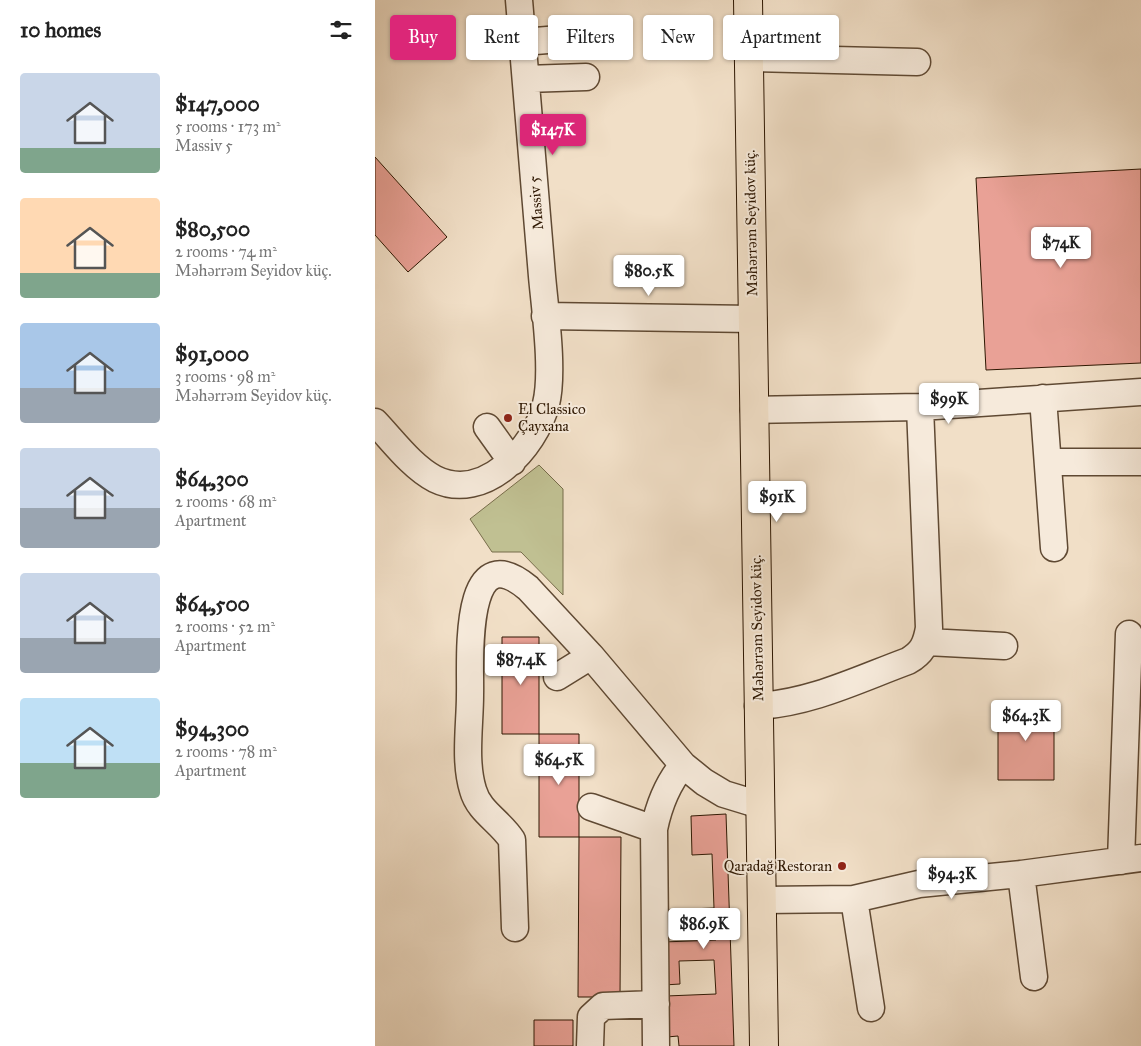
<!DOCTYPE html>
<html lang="en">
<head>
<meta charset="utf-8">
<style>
  body { margin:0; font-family:"IM FELL Great Primer",serif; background:#f2f2f2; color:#222; height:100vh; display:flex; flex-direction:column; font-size:19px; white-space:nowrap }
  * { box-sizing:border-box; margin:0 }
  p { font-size:16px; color:#767676 }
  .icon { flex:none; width:28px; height:28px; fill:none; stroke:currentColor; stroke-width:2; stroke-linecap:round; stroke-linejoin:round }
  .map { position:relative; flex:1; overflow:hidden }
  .drawer { display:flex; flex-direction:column; background:#fff; width:375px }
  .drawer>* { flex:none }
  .top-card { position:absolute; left:15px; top:15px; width:475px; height:45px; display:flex; gap:10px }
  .price { position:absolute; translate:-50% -42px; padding:0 11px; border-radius:5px; background:#fff; color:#222; font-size:16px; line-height:32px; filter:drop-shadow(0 1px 2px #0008) }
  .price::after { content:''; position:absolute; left:50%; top:30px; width:15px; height:11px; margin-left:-8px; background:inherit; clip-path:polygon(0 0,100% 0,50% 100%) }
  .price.current { background:#db2777; color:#fff }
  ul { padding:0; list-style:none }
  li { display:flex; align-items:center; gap:15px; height:125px; padding:0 20px }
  li span { display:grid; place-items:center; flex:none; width:140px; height:100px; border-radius:5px; color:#555 }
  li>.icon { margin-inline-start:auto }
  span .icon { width:60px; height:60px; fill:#fffc; stroke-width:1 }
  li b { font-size:21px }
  h2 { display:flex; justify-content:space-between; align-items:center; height:60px; padding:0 20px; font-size:21px }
  .pill { padding:0 18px; border-radius:5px; background:#fff; box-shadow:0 1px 4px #0004; font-size:18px; line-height:45px }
  .pill.current { background:#db2777; color:#fff }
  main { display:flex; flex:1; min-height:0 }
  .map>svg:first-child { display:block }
</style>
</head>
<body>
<main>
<section class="drawer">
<h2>10 homes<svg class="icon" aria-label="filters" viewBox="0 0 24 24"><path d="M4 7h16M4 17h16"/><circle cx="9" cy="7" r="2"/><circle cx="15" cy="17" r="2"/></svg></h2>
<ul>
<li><span style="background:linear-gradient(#c9d6e8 75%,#7fa58c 0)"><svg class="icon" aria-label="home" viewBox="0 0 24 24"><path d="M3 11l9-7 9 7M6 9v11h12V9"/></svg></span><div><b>$147,000</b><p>5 rooms · 173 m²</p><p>Massiv 5</p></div></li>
<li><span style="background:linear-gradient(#ffd9b3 75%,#7fa58c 0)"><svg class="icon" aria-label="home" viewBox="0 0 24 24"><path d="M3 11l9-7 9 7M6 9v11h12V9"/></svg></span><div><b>$80,500</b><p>2 rooms · 74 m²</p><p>Məhərrəm Seyidov küç.</p></div></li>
<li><span style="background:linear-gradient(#a9c7e8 65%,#9aa5b1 0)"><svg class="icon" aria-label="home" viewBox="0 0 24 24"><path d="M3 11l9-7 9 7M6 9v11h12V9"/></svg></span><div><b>$91,000</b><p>3 rooms · 98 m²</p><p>Məhərrəm Seyidov küç.</p></div></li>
<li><span style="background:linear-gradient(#c9d6e8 60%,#9aa5b1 0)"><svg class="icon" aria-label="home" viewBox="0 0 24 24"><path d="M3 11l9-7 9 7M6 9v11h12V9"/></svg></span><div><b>$64,300</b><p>2 rooms · 68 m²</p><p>Apartment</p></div></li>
<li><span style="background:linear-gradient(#c9d6e8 65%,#9aa5b1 0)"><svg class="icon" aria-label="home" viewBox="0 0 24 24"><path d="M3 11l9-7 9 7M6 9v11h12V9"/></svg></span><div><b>$64,500</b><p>2 rooms · 52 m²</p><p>Apartment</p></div></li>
<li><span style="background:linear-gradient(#bfe0f5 65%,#7fa58c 0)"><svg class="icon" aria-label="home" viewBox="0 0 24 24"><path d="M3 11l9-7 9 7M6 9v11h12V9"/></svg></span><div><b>$94,300</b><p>2 rooms · 78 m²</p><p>Apartment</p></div></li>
</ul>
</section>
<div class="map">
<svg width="766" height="1046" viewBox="0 0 766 1046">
  <rect width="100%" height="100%" fill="#f1dfc7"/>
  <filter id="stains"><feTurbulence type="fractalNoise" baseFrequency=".004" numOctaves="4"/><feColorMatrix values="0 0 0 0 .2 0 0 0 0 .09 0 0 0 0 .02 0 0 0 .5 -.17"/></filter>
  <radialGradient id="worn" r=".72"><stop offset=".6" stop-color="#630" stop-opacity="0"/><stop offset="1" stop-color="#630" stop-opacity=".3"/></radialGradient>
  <path fill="#c0c092" stroke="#776c4a" d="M 164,465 L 188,489 L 188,595 L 146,552 L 117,552 L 95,519 Z"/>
  <path fill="#e9a196" stroke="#2e1702" d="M 0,157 L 72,237 L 33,272 L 0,235 Z
    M 766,169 L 766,363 L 611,370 L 601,178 Z
    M 127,637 L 164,637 L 164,734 L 127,734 Z
    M 623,704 L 679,704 L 679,780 L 623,780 Z
    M 164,734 L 204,734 L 204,837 L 164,837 Z
    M 351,814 L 359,1046 L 304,1046 L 303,1036 L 292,1037 L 291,996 L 341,994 L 339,960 L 304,961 L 305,984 L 289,985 L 288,942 L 341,940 L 340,926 L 289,928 L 289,910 L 339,908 L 337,854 L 317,855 L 316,816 Z
    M 204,837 L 246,837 L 245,997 L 203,997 Z
    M 159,1020 L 198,1020 L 198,1046 L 159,1046 Z"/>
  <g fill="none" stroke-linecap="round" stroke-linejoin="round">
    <g stroke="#5f4933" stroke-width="29">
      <path id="minor" d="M 148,42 L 209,37
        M 374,58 L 542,62
        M 151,79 L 211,77
        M 170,316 L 378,319
        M 668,398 L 679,548
        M 379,410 L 545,407 L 766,392
        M 0,422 C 18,441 37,467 60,479 C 109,503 160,448 171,404 C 179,372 170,310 167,276 C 159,184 152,92 144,0
        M 112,427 L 137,462
        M 673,462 L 766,462
        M 552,642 L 629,646
        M 182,677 L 216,656
        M 383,706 C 436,703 484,679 533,661 C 547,653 551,645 554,628 L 545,407
        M 216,807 L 279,829
        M 746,861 L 754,634
        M 646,874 L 659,977
        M 479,899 L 496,1008
        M 387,900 L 479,899 L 544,884 L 646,874 L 766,858
        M 140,928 L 137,840 C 125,821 104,812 98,790 C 89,761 95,725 95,695 C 96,664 86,532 153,588 L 216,656 L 308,765 L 329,782 L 349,794 L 385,805
        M 215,1046 L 216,1017 L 228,1006 L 281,1004
        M 281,1046 L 279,829 C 284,805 292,784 308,765"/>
    </g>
    <g stroke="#2e1702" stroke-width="30">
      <path id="major" d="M 373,0 L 389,1046"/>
    </g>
    <use href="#minor" stroke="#f6eadb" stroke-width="26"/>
    <use href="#major" stroke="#f1dfc7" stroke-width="28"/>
  </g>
  <g fill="#8f2418" stroke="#f6eadb" stroke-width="2">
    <circle cx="133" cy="418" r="5"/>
    <circle cx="467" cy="866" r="5"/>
  </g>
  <g text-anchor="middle" stroke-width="4" stroke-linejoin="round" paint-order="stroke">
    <g font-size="15" fill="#2e1702" stroke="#f6eadb">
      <text transform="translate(161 203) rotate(-95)" y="5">Massiv 5</text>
      <text transform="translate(376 223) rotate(-91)" y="5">Məhərrəm Seyidov küç.</text>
      <text transform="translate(382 628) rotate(-91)" y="5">Məhərrəm Seyidov küç.</text>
    </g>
    <g font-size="15" fill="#2e1702" stroke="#f6eadb" text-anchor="start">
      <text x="143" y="414">El Classico<tspan x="143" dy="17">Çayxana</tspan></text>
      <text x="457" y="871" text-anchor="end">Qaradağ Restoran</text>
    </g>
  </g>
  <rect width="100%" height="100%" filter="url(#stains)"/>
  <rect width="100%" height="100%" fill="url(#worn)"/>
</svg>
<b class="price current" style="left:178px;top:156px">$147K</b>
<b class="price" style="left:686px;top:269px">$74K</b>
<b class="price" style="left:274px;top:297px">$80.5K</b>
<b class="price" style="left:574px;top:425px">$99K</b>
<b class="price" style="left:402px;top:523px">$91K</b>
<b class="price" style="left:146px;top:686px">$87.4K</b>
<b class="price" style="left:651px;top:742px">$64.3K</b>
<b class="price" style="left:184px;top:786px">$64.5K</b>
<b class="price" style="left:577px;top:900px">$94.3K</b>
<b class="price" style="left:329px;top:950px">$86.9K</b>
<div class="top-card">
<a class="pill current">Buy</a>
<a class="pill">Rent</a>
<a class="pill">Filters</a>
<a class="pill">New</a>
<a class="pill">Apartment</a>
</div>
</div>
</main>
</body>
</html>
